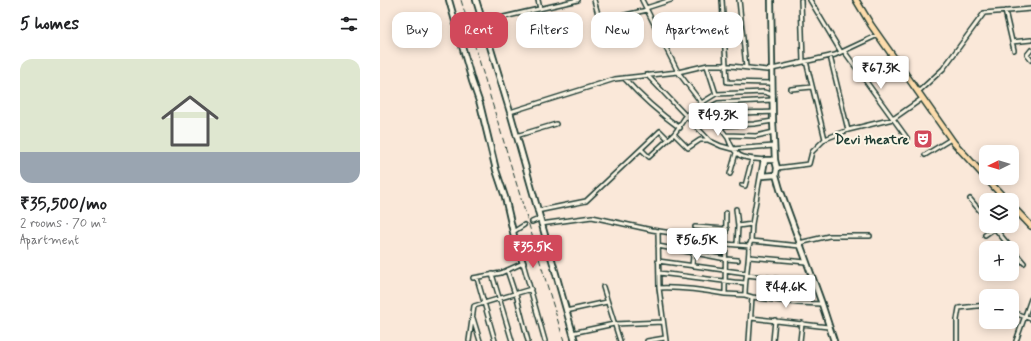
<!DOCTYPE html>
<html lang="en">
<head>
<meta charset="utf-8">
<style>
  body { margin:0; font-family:Mynerve,sans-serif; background:#f2f2f2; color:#202124; height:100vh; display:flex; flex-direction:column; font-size:15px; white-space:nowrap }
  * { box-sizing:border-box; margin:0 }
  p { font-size:13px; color:#757577 }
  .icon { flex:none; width:22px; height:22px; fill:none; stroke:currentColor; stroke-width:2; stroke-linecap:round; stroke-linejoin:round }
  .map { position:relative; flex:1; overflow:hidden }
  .panel { display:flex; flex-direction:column; background:#fff; width:380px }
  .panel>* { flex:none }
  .banner { position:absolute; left:12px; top:12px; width:380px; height:36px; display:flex; gap:8px }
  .needle { width:26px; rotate:265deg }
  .tools { position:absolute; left:599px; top:145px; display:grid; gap:8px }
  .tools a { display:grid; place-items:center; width:40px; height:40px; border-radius:8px; background:#fff; box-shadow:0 2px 10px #0003; font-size:20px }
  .price { position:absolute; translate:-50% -34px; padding:0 9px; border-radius:4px; background:#fff; color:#222; font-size:13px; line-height:26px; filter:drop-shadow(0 1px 2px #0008) }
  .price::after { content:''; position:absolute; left:50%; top:24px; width:12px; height:9px; margin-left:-6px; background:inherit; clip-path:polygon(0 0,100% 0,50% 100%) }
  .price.on { background:#d1495b; color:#fff }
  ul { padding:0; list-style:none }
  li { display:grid; align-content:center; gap:8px; height:212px; padding:0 20px }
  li+li { border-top:1px solid #e0e0e0 }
  li span { display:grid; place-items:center; height:124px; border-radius:12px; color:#555 }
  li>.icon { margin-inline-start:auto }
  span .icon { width:72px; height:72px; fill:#fffc; stroke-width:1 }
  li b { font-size:17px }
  h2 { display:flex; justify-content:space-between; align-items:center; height:48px; padding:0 20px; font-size:17px }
  .chip { padding:0 14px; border-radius:12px; background:#fff; box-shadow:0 2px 10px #0003; font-size:14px; line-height:36px }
  .chip.on { background:#d1495b; color:#fff }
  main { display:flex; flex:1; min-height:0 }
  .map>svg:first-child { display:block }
</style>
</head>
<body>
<main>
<section class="panel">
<h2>5 homes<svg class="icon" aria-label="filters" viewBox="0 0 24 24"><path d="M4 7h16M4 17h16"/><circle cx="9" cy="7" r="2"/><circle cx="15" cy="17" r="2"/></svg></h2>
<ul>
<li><span style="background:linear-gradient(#dfe7d0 75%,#9aa5b1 0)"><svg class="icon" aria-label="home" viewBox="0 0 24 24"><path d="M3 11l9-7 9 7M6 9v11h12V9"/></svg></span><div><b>₹35,500/mo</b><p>2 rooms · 70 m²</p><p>Apartment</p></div></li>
</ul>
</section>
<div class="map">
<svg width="651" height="341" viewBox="0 0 651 341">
  <rect width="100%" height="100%" fill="#fae8d9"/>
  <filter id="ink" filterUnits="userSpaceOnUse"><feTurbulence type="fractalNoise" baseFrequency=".025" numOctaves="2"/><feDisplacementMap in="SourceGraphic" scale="8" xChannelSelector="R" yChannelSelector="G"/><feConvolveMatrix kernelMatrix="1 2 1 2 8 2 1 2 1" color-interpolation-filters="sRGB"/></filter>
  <g filter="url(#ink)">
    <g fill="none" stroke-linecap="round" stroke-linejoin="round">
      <path stroke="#cec6b8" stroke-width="3" stroke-dasharray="3 1.5" stroke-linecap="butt" d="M 144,225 L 152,222"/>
      <g stroke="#1f3d34" stroke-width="6">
        <path id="street" d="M 158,0 L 160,9
          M 214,0 L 220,21 L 267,10
          M 262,0 L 298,72 L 348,138 C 355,159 364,158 385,160
          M 342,0 L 347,82 L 392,83
          M 359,0 L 366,67
          M 421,0 L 423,62
          M 430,0 L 461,52
          M 266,8 L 291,0
          M 625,11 L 634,50
          M 102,22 L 198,0
          M 632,42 L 651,40
          M 651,50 L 647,55 L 651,60
          M 464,51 L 527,138
          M 450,56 L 468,130
          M 426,61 L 445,139
          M 327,66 L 336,94 L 384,92 L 393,95
          M 267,75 L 330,141
          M 244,78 C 261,97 279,113 300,128
          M 411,89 L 432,87
          M 538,92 L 563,69 L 604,13 L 651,9
          M 326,109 L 338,103 L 393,100
          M 130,112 L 235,79 L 298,72 L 328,65 L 342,65 L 387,70 L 392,69 L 455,55 L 498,35
          M 332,116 C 352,112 373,113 393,112
          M 338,126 L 374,124 L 393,121
          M 294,134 C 299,128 302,121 307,115 C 315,106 326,100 336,94
          M 346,135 L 376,136 L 394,132
          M 136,136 L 176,124
          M 288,139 L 280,131 L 261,149 L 269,157 L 294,134 L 308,148 L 320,140 L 328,140 L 341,146 L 352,149 L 394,146
          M 545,155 L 571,139
          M 397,168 L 429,164 L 432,152 L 445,139 L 468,130 L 513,119 L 543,98
          M 350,174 L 356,153
          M 362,185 L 365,186 L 372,159
          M 590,199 L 606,218
          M 356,209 L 358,226 L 357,245
          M 157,211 L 206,201 L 261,149
          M 346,213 L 345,294 L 365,295
          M 152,222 L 159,219
          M 161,224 L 212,217 L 272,230 L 318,237 L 346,244 L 369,246 L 371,241 L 420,246
          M 372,224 L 383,160
          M 358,226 L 372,224 L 371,241
          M 613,226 L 631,248
          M 315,227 L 347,229
          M 278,231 L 279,288 C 302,287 322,290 345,294
          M 133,232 L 144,225
          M 605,235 L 618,226
          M 419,243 L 449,236 L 490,236
          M 278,246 L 346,259 L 358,260
          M 369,246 C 369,263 365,278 365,295 L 372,297 L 369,341
          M 137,249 L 149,244
          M 632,249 L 644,263
          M 369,257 L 426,262
          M 278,261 L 366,273
          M 312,266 L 315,237
          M 127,270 L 135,294 L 136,294 L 148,341
          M 279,273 C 308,276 336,281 365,283
          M 112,274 L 132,341
          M 367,275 L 423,282 L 434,282
          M 93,278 L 121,273 L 143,263 L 165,341
          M 97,278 L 115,341
          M 223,287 L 240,341
          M 279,288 L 286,341
          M 372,297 L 418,303 L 442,304
          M 186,311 L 227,302
          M 632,312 L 651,319
          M 93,318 L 100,341
          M 371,318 L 448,327
          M 192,333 L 234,324 L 283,322
          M 89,341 L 94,306 L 151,289
          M 267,341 L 285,338
          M 393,341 L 395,320
          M 420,341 L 422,323
          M 577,341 L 577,320 L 579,308 L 606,305
          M 636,341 L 651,299"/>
      </g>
      <g stroke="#1f3d34" stroke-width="8">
        <path id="secondary" d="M 69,0 L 92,81 L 100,104 L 116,170 L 125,197 L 136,245 L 143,263
          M 96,0 L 130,112 L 195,341
          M 391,0 L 393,121 L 395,160
          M 396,175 L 382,176 L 385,160 L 395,160 L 397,168 L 396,175 L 400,189 L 441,301 L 454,341"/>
      </g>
      <g stroke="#1f3d34" stroke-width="8">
        <path id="primary" d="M 476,0 L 491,25 L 574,143 L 606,178
          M 606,178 L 626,200
          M 632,206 L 651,226"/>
      </g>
      <use href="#street" stroke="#fcf5e5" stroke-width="3"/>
      <use href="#secondary" stroke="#fcf5e5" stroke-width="4.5"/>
      <use href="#primary" stroke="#fddcac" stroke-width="5"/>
      <path stroke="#1f3d34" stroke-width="1" stroke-dasharray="6 3" stroke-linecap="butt" d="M 81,0 L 184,341"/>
      <g stroke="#1f3d34" stroke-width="6" stroke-linecap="butt">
        <path id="street-bridge" d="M 149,244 L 159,241"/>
      </g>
      <use href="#street-bridge" stroke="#fcf5e5" stroke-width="3"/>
    </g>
  </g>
  <defs>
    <g id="theatre-square" transform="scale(1)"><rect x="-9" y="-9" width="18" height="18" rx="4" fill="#d1495b" stroke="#fcf5e5"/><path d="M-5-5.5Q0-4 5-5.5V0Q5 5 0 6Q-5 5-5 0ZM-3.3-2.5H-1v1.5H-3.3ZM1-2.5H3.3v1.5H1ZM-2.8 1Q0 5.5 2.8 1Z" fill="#fff"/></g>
  </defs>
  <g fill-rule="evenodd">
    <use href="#theatre-square" x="543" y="139"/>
  </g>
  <g text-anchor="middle" stroke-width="4" stroke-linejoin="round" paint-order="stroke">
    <g font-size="14" font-weight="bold" fill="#1f3d34" stroke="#fcf5e5" text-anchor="end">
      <text x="529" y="144">Devi theatre</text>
    </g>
  </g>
</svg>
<div class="tools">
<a><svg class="needle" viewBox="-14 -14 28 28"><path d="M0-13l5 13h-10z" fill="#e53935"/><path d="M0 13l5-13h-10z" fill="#757577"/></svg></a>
<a><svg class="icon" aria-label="layers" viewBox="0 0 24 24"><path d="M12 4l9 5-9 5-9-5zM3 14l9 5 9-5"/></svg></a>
<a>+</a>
<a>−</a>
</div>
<b class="price" style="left:501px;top:90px">₹67.3K</b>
<b class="price" style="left:338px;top:137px">₹49.3K</b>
<b class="price" style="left:317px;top:262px">₹56.5K</b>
<b class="price on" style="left:153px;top:269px">₹35.5K</b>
<b class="price" style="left:406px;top:309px">₹44.6K</b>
<div class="banner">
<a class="chip">Buy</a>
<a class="chip on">Rent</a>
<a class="chip">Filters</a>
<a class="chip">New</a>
<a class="chip">Apartment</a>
</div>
</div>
</main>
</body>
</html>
